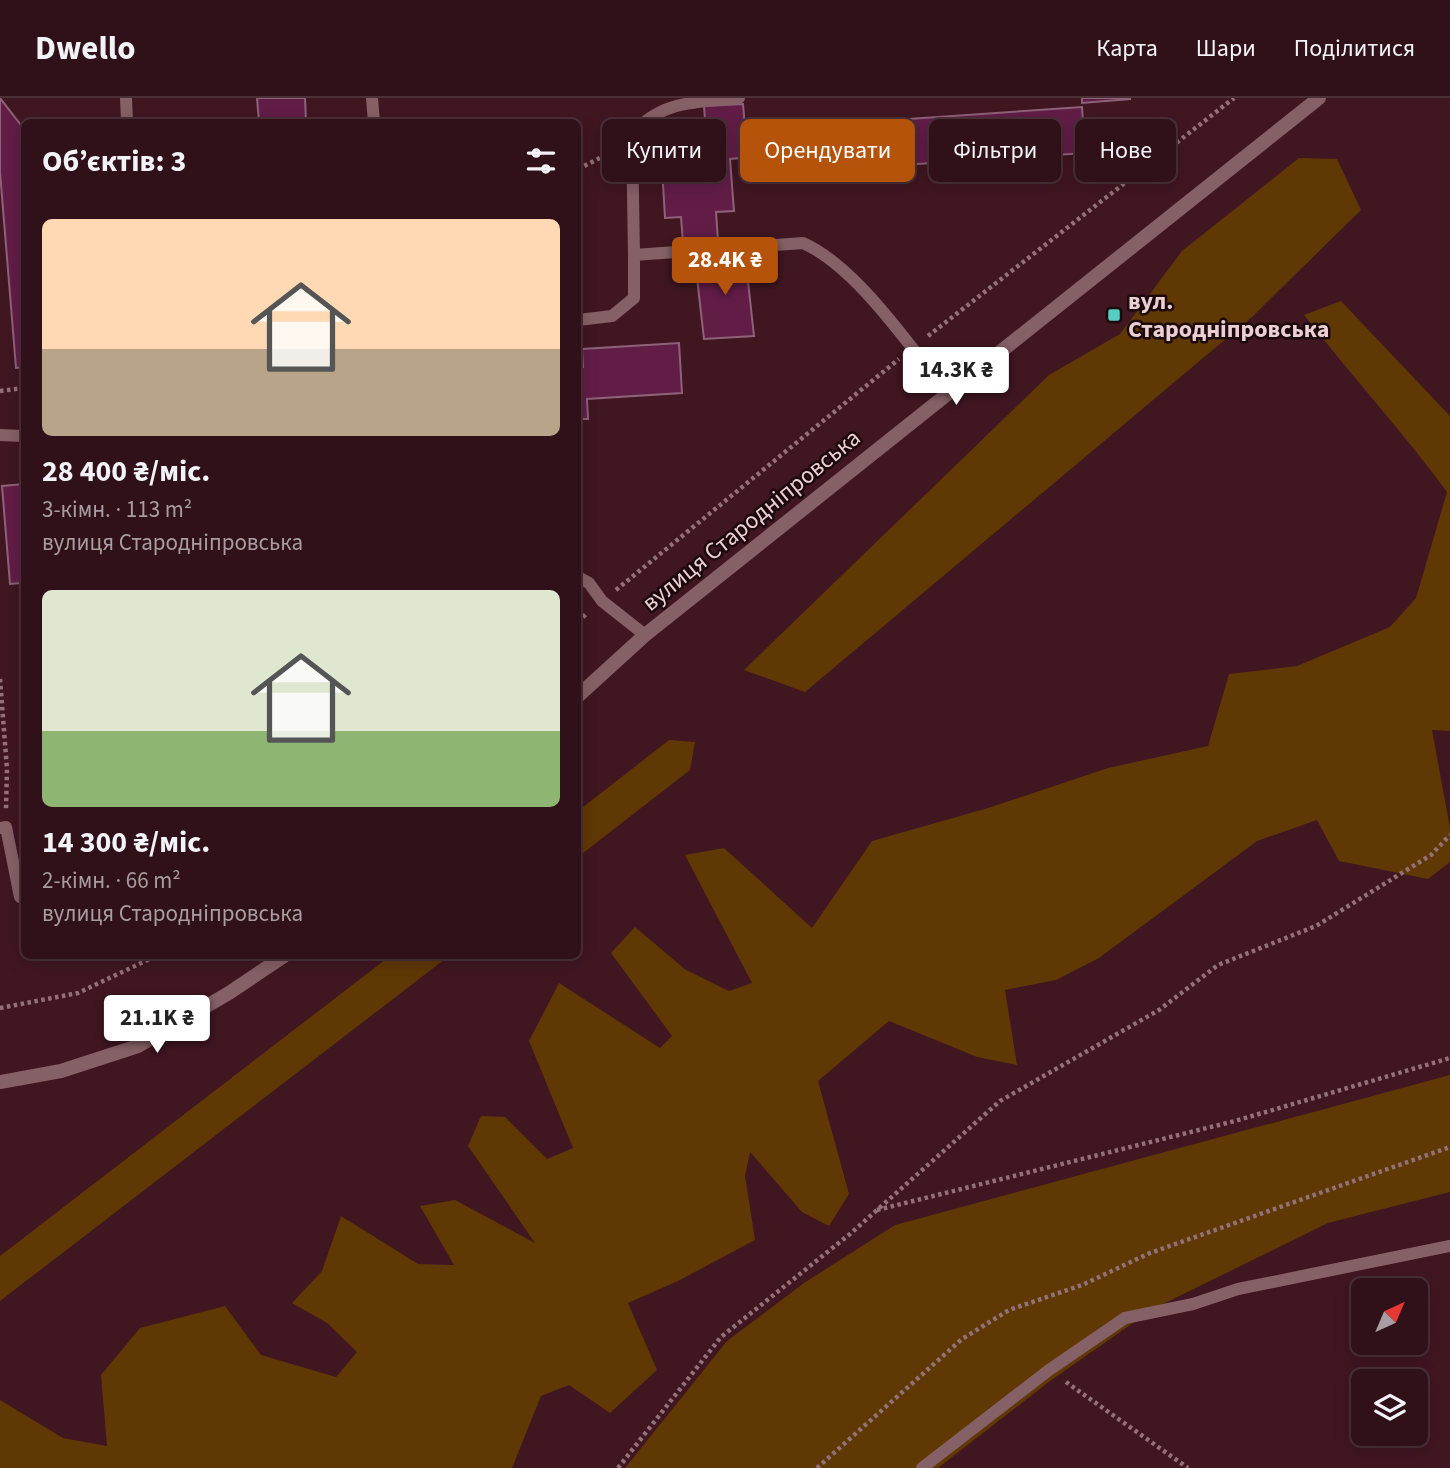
<!DOCTYPE html>
<html lang="uk">
<head>
<meta charset="utf-8">
<style>
  body { margin:0; font-family:"Source Sans 3",sans-serif; background:#3c1e26; color:#f1f3f6; height:100vh; display:flex; flex-direction:column; font-size:26px; white-space:nowrap }
  * { box-sizing:border-box; margin:0 }
  p { font-size:23px; color:#a89da2 }
  .icon { flex:none; width:38px; height:38px; fill:none; stroke:currentColor; stroke-width:2; stroke-linecap:round; stroke-linejoin:round }
  .map { position:relative; flex:1; overflow:hidden }
  .side { position:absolute; left:21px; top:21px; width:560px; height:840px; display:flex; flex-direction:column; background:#301019; border-radius:10px; box-shadow:0 4px 18px #0003,0 0 0 2px #4b3038 }
  .side>* { flex:none }
  .banner { position:absolute; left:602px; top:21px; width:665px; height:63px; display:flex; gap:14px }
  .needle { width:46px; rotate:44deg }
  .fabs { position:absolute; left:1351px; top:1180px; display:grid; gap:14px }
  .fabs a { display:grid; place-items:center; width:77px; height:77px; border-radius:10px; background:#301019; box-shadow:0 4px 18px #0003,0 0 0 2px #4b3038; font-size:35px }
  .price { position:absolute; translate:-50% -60px; padding:0 16px; border-radius:7px; background:#fff; color:#222; font-size:23px; line-height:46px; filter:drop-shadow(0 2px 4px #0008) }
  .price::after { content:''; position:absolute; left:50%; top:42px; width:21px; height:16px; margin-left:-10px; background:inherit; clip-path:polygon(0 0,100% 0,50% 100%) }
  .price.active { background:#b45309; color:#fff }
  ul { padding:0; list-style:none }
  li { display:grid; align-content:center; gap:14px; height:371px; padding:0 21px }
  li span { display:grid; place-items:center; height:217px; border-radius:10px; color:#555 }
  li>.icon { margin-inline-start:auto }
  span .icon { width:126px; height:126px; fill:#fffc; stroke-width:1 }
  li b { font-size:30px }
  h2 { display:flex; justify-content:space-between; align-items:center; height:84px; padding:0 21px; font-size:30px }
  .chip { padding:0 24px; border-radius:10px; background:#301019; box-shadow:0 4px 18px #0003,0 0 0 2px #4b3038; font-size:24px; line-height:63px }
  .chip.active { background:#b45309; color:#fff }
  header { display:flex; align-items:center; gap:42px; box-sizing:border-box; height:98px; padding:0 35px; background:#301019; border-bottom:2px solid #4b3038 }
  header strong { font-size:33px }
  nav { display:flex; gap:38px; margin-inline-start:auto; font-size:24px }
  .map>svg:first-child { display:block }
</style>
</head>
<body>
<header>
<strong>Dwello</strong>
<nav><a>Карта</a><a>Шари</a><a>Поділитися</a></nav>
</header>
<div class="map">
<svg width="1450" height="1370" viewBox="0 0 1450 1370">
  <rect width="100%" height="100%" fill="#401621"/>
  <path fill="#5f3804" d="M 1299,60 L 1337,61 L 1361,112 L 1252,219 L 805,594 L 744,572 L 1049,277 L 1120,236 L 1182,153 Z
    M 1341,203 L 1450,318 L 1450,633 L 1432,632 L 1450,730 L 1450,764 L 1428,781 L 1339,763 L 1317,722 L 1257,743 L 1099,860 L 1056,882 L 1005,892 L 1017,967 L 977,959 L 889,923 L 818,983 L 849,1096 L 829,1128 L 802,1114 L 750,1054 L 745,1078 L 755,1142 L 678,1183 L 628,1205 L 657,1272 L 610,1315 L 569,1287 L 541,1298 L 512,1370 L 0,1370 L 0,1302 L 63,1340 L 107,1348 L 101,1277 L 140,1230 L 225,1208 L 261,1257 L 336,1279 L 357,1254 L 327,1225 L 292,1205 L 322,1173 L 341,1118 L 418,1166 L 454,1167 L 420,1108 L 455,1102 L 535,1145 L 468,1048 L 481,1018 L 505,1019 L 547,1061 L 573,1050 L 529,943 L 559,885 L 660,950 L 672,938 L 611,855 L 635,829 L 686,872 L 729,893 L 752,885 L 685,757 L 724,750 L 812,830 L 872,743 L 988,710 L 1108,670 L 1208,648 L 1229,576 L 1297,568 L 1390,529 L 1416,500 L 1447,394 C 1402,333 1351,277 1304,217 Z
    M 669,642 L 695,644 L 690,672 L 578,759 L 578,713 Z
    M 390,858 L 449,858 L 0,1203 L 0,1158 Z
    M 1450,977 L 1450,1094 L 1328,1125 L 1153,1211 L 1050,1283 L 938,1370 L 625,1370 L 727,1243 L 804,1185 L 895,1127 Z"/>
  <path fill="#621d47" stroke="#8e6279" stroke-width="2" d="M 0,0 L 24,31 L 24,269 L 16,270 L 0,74 Z
    M 257,0 L 305,0 L 306,24 L 259,24 Z
    M 1082,0 L 1130,0 L 1130,1 L 1082,5 Z
    M 743,6 L 745,29 L 759,29 L 761,58 L 730,61 L 734,113 L 716,114 L 718,142 L 683,145 L 681,119 L 665,120 L 662,69 L 673,68 L 671,38 L 706,36 L 704,8 Z
    M 1082,9 L 1085,55 L 764,76 L 761,31 Z
    M 745,156 L 754,238 L 704,241 L 695,162 Z
    M 679,245 L 682,295 L 587,301 L 588,321 L 578,321 L 578,269 L 583,269 L 582,251 Z
    M 24,386 L 24,529 L 21,485 L 10,486 L 2,388 Z"/>
  <g fill="none" stroke-linecap="round" stroke-linejoin="round">
    <path stroke="#947178" stroke-width="4.5" stroke-dasharray="3.5 3.5" stroke-linecap="butt" d="M 578,71 L 614,53
      M 928,238 L 1234,0
      M 0,293 L 24,290
      M 616,492 L 899,261
      M 578,524 L 587,515
      M 0,581 L 7,671 L 6,711
      M 0,910 L 78,895 L 156,858
      M 877,1112 L 1235,1023 L 1450,960
      M 1066,1284 L 1188,1370
      M 618,1370 L 721,1239 L 850,1136 L 1000,1003 L 1159,912 L 1218,867 L 1316,828 L 1431,757 L 1450,737
      M 817,1370 L 962,1241 L 1009,1212 L 1082,1187 L 1150,1155 L 1450,1049"/>
    <path stroke="#866067" stroke-width="12" d="M 126,0 L 127,24
      M 372,0 L 374,24
      M 739,0 C 699,4 659,2 632,37 L 634,157 L 803,145 C 857,169 909,248 947,294
      M 578,222 L 612,218 L 634,200 L 634,157
      M 0,337 L 24,338
      M 578,479 L 589,485 L 602,503 L 645,537
      M 0,730 L 6,729 L 20,799
      M 922,1370 L 1049,1272 L 1125,1220 L 1193,1206 L 1238,1191 L 1450,1148"/>
    <path stroke="#866067" stroke-width="14" d="M 578,598 L 645,537 L 1319,0
      M 0,984 L 61,973 L 138,948 L 229,895 L 284,858"/>
  </g>
  <rect fill="#57cec2" stroke="#1b090d" stroke-width="2.5" x="1107" y="210" width="14" height="14" rx="3.5"/>
  <g text-anchor="middle" stroke-width="5" stroke-linejoin="round" paint-order="stroke">
    <g font-size="24" font-weight="bold" fill="#eccfd3" stroke="#1b090d" text-anchor="start">
      <text x="1128" y="211">вул.<tspan x="1128" dy="28">Стародніпровська</tspan></text>
    </g>
    <g font-size="24" fill="#eccfd3" stroke="#1b090d">
      <text transform="translate(751 422) rotate(-39)" y="8">вулиця Стародніпровська</text>
    </g>
  </g>
</svg>
<div class="fabs">
<a><svg class="needle" viewBox="-14 -14 28 28"><path d="M0-13l5 13h-10z" fill="#e53935"/><path d="M0 13l5-13h-10z" fill="#a89da2"/></svg></a>
<a><svg class="icon" aria-label="layers" viewBox="0 0 24 24"><path d="M12 4l9 5-9 5-9-5zM3 14l9 5 9-5"/></svg></a>
</div>
<b class="price active" style="left:725px;top:199px">28.4K ₴</b>
<b class="price" style="left:956px;top:309px">14.3K ₴</b>
<b class="price" style="left:157px;top:957px">21.1K ₴</b>
<div class="banner">
<a class="chip">Купити</a>
<a class="chip active">Орендувати</a>
<a class="chip">Фільтри</a>
<a class="chip">Нове</a>
</div>
<section class="side">
<h2>Об’єктів: 3<svg class="icon" aria-label="filters" viewBox="0 0 24 24"><path d="M4 7h16M4 17h16"/><circle cx="9" cy="7" r="2"/><circle cx="15" cy="17" r="2"/></svg></h2>
<ul>
<li><span style="background:linear-gradient(#ffd9b3 60%,#b9a48a 0)"><svg class="icon" aria-label="home" viewBox="0 0 24 24"><path d="M3 11l9-7 9 7M6 9v11h12V9"/></svg></span><div><b>28 400 ₴/міс.</b><p>3-кімн. · 113 m²</p><p>вулиця Стародніпровська</p></div></li>
<li><span style="background:linear-gradient(#dfe7d0 65%,#8fb573 0)"><svg class="icon" aria-label="home" viewBox="0 0 24 24"><path d="M3 11l9-7 9 7M6 9v11h12V9"/></svg></span><div><b>14 300 ₴/міс.</b><p>2-кімн. · 66 m²</p><p>вулиця Стародніпровська</p></div></li>
</ul>
</section>
</div>
</body>
</html>
